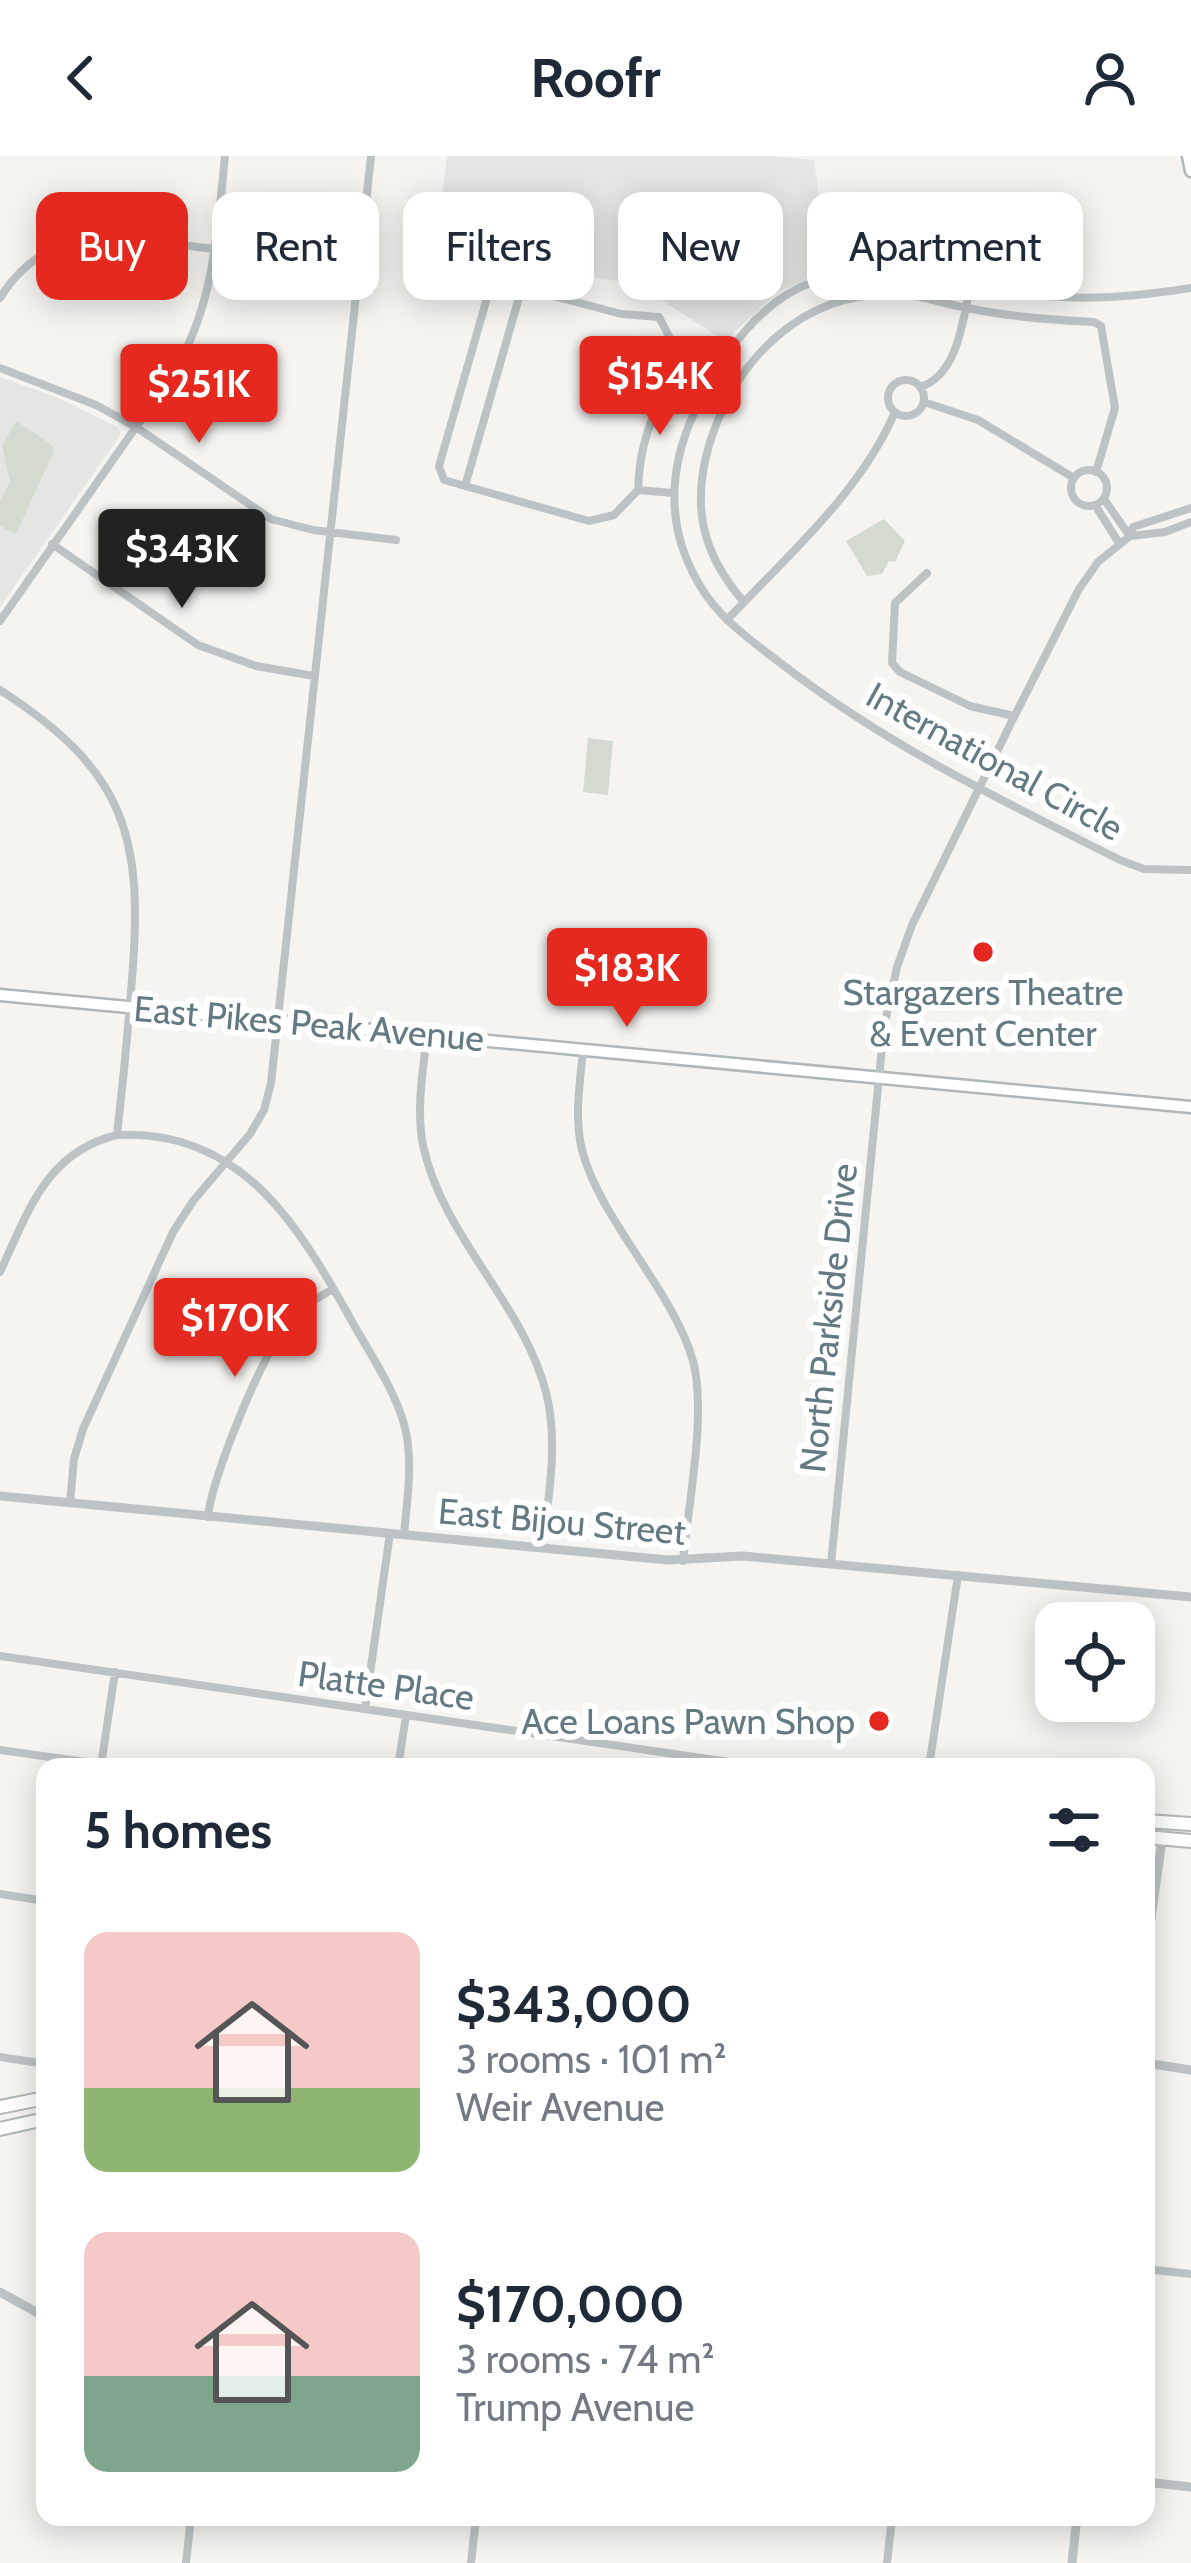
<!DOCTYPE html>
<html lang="en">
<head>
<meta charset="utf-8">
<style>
  body { margin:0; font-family:Cabin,sans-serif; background:#f6f6f7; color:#1f2937; height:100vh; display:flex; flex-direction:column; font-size:45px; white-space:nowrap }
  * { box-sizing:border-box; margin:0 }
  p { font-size:39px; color:#747a83 }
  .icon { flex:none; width:66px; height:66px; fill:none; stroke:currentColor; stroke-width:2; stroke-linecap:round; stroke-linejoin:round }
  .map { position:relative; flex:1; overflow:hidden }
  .details { position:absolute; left:36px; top:1602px; width:1119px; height:768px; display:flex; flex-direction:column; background:#fff; border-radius:24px; box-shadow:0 6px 30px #0003 }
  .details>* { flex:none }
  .banner { position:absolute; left:36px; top:36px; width:1119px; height:108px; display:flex; gap:24px }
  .tools { position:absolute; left:1035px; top:1446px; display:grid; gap:24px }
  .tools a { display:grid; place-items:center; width:120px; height:120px; border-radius:24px; background:#fff; box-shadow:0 6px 30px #0003; font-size:60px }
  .price { position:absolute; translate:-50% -102px; padding:0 27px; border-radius:12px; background:#e6291f; color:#fff; font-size:39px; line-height:78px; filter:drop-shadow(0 3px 6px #0008) }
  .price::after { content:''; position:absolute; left:50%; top:72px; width:36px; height:27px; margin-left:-18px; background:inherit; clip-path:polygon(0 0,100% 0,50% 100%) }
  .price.current { background:#222; color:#fff }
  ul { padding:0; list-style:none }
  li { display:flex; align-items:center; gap:36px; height:300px; padding:0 48px }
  li span { display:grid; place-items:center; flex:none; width:336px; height:240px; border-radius:24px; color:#555 }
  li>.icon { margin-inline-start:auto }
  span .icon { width:144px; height:144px; fill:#fffc; stroke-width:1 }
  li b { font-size:51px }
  h2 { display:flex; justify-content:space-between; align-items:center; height:144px; padding:0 48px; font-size:51px }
  .chip { padding:0 42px; border-radius:24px; background:#fff; box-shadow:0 6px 30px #0003; font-size:42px; line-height:108px }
  .chip.current { background:#e6291f; color:#fff }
  header { display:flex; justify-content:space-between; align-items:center; height:156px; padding:0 48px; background:#fff; font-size:54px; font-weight:700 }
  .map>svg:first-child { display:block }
</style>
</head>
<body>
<header><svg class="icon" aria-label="back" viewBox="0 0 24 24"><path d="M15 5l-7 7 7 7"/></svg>Roofr<svg class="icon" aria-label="person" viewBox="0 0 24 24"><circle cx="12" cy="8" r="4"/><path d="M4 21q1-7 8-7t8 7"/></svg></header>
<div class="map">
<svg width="1191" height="2407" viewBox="0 0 1191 2407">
  <rect width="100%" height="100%" fill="#f5f4f1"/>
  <path fill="#e5e6e4" d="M 447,0 L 772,0 L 814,4 L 829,114 L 778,136 L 725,185 L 635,127 L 435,101 Z
    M 0,221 L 56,241 L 118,271 L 121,278 L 0,451 Z"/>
  <path fill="#d5dad0" d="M 16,265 L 51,288 L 54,295 L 16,378 L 0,370 L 0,345 L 10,326 L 2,290 Z
    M 884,363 L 905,385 L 895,406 L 889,405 L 882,418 L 867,420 L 846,385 Z
    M 588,582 L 613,585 L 608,639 L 583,636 Z"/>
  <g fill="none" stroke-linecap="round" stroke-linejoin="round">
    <g stroke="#b0b7ba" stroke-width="15">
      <path id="secondary" d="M 1188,0 L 1191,15
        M 0,839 L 1191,951"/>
    </g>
    <g stroke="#afb6b8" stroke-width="16">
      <path id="primary" d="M 1146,1665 L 1191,1668
        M 1146,1681 L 1191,1685
        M 0,1951 L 45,1942
        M 0,1973 L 45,1963"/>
    </g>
    <path stroke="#bdc3c5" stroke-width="8" d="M 1191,132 C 1140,140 1089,145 1037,139 C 959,130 894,97 815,125 C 756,146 721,202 695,255 C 668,313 666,372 699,428 C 718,462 753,486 783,509 C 888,590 1003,645 1120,704 L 1144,713 L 1191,714
      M 0,142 C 52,58 133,85 215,93
      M 0,212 L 96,249 L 136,271 L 271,363 L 313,374 L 396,384
      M888 242a18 18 0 1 1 36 0a18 18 0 1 1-36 0Z
      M 920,231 C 959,219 963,161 971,127
      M 924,246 L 978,264 L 1074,322
      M1071 332a18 18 0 1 1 36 0a18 18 0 1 1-36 0Z
      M 465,330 L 522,131
      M 638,334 C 639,296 650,251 678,224
      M 673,337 L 638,334 L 614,359 L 589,365 L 444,324 L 439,310 L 489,135 L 495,130 L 512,129 L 621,158 L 659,161 L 672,186 L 678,224 L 705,236
      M 1104,343 L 1129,379
      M 1095,349 L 1119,387
      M 1130,380 L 1165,376 L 1191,366
      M 52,388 L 198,489 L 256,510 L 314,520
      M 927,417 L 895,447 L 892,507 L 900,516 L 970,550 L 1014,560
      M 744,446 C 701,397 691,348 710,286 C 737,201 803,136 895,138 C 920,138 943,148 967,152 C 1009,161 1052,164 1094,166 L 1101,170 L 1115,252 L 1096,316
      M 727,464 C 786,401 861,336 895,256
      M 0,465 L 171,221 C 214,153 217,78 225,0
      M 0,534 C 125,614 144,680 132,823 C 128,875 123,927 117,979 C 46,996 28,1056 0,1116
      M 427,879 C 423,915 416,953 423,989 C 442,1080 523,1147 546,1236 C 559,1287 548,1341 543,1392
      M 583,894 C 580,928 574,961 582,994 C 600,1064 673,1134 693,1205 C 707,1256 688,1350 683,1405
      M 117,979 C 245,973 301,1074 354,1169 C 372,1201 394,1233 404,1268 C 414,1304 407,1342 404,1379
      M 70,1347 L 74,1303 L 83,1273 L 173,1076 L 193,1045 L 250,978 L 264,954 L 271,927 L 371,0
      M 208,1361 C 211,1323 263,1196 288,1167 C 300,1152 317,1142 333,1133
      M 831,1408 L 884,871 L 897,811 L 912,769 L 1011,567 L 1079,433 L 1098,406 L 1130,380 L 1133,371 L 1191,352
      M 0,1500 L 764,1611
      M 365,1553 L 390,1377
      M 0,1594 L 121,1611
      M 101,1610 L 115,1516
      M 398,1611 L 406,1560
      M 929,1611 L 958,1419
      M 0,1738 L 45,1745
      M 0,1901 L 45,1908
      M 1146,2113 L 1191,2118
      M 186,2407 L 191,2361
      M 471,2407 L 476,2361
      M 887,2407 L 892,2361"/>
    <path stroke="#bdc3c5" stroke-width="9" d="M 0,1340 L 668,1404 L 743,1400 L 1191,1441
      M 1146,1799 L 1163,1677
      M 1146,1907 L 1191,1914
      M 0,2136 L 45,2161
      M 1146,2326 L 1191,2331
      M 1072,2407 L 1077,2361"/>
    <use href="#secondary" stroke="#fff" stroke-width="10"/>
    <use href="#primary" stroke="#fff" stroke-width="12"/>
  </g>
  <g fill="#e6291f" stroke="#fff" stroke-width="4.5">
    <circle cx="983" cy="796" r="12"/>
    <circle cx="879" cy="1565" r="12"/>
  </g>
  <g text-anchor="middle" stroke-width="12" stroke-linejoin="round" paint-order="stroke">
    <g font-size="36" fill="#637a82" stroke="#fff">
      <text transform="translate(995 605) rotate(29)" y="13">International Circle</text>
      <text transform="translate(309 867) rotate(5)" y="13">East Pikes Peak Avenue</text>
      <text transform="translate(828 1162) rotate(-84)" y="13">North Parkside Drive</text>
      <text transform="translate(562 1365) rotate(5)" y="13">East Bijou Street</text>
      <text transform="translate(386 1529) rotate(8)" y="13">Platte Place</text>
    </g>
    <g font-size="36" fill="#637a82" stroke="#fff">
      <text x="983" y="849">Stargazers Theatre<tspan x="983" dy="41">&amp; Event Center</tspan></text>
      <text x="855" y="1578" text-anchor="end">Ace Loans Pawn Shop</text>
    </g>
  </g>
</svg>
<div class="tools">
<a><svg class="icon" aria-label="locate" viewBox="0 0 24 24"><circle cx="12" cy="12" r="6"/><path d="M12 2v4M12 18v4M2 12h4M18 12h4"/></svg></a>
</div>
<b class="price" style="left:660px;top:282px">$154K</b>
<b class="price" style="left:199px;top:290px">$251K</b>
<b class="price current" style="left:182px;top:455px">$343K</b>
<b class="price" style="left:627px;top:874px">$183K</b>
<b class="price" style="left:235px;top:1224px">$170K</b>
<div class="banner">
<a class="chip current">Buy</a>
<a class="chip">Rent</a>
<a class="chip">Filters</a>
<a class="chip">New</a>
<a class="chip">Apartment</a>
</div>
<section class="details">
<h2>5 homes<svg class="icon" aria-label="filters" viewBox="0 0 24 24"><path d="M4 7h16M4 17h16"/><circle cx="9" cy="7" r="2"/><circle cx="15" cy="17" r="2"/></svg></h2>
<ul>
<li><span style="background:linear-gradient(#f6c9c9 65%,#8fb573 0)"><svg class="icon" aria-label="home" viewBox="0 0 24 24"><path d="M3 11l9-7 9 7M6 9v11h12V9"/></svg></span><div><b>$343,000</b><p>3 rooms · 101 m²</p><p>Weir Avenue</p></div></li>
<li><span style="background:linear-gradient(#f6c9c9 60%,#7fa58c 0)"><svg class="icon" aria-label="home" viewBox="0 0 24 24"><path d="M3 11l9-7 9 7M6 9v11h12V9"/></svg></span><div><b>$170,000</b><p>3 rooms · 74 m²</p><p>Trump Avenue</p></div></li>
</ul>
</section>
</div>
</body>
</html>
